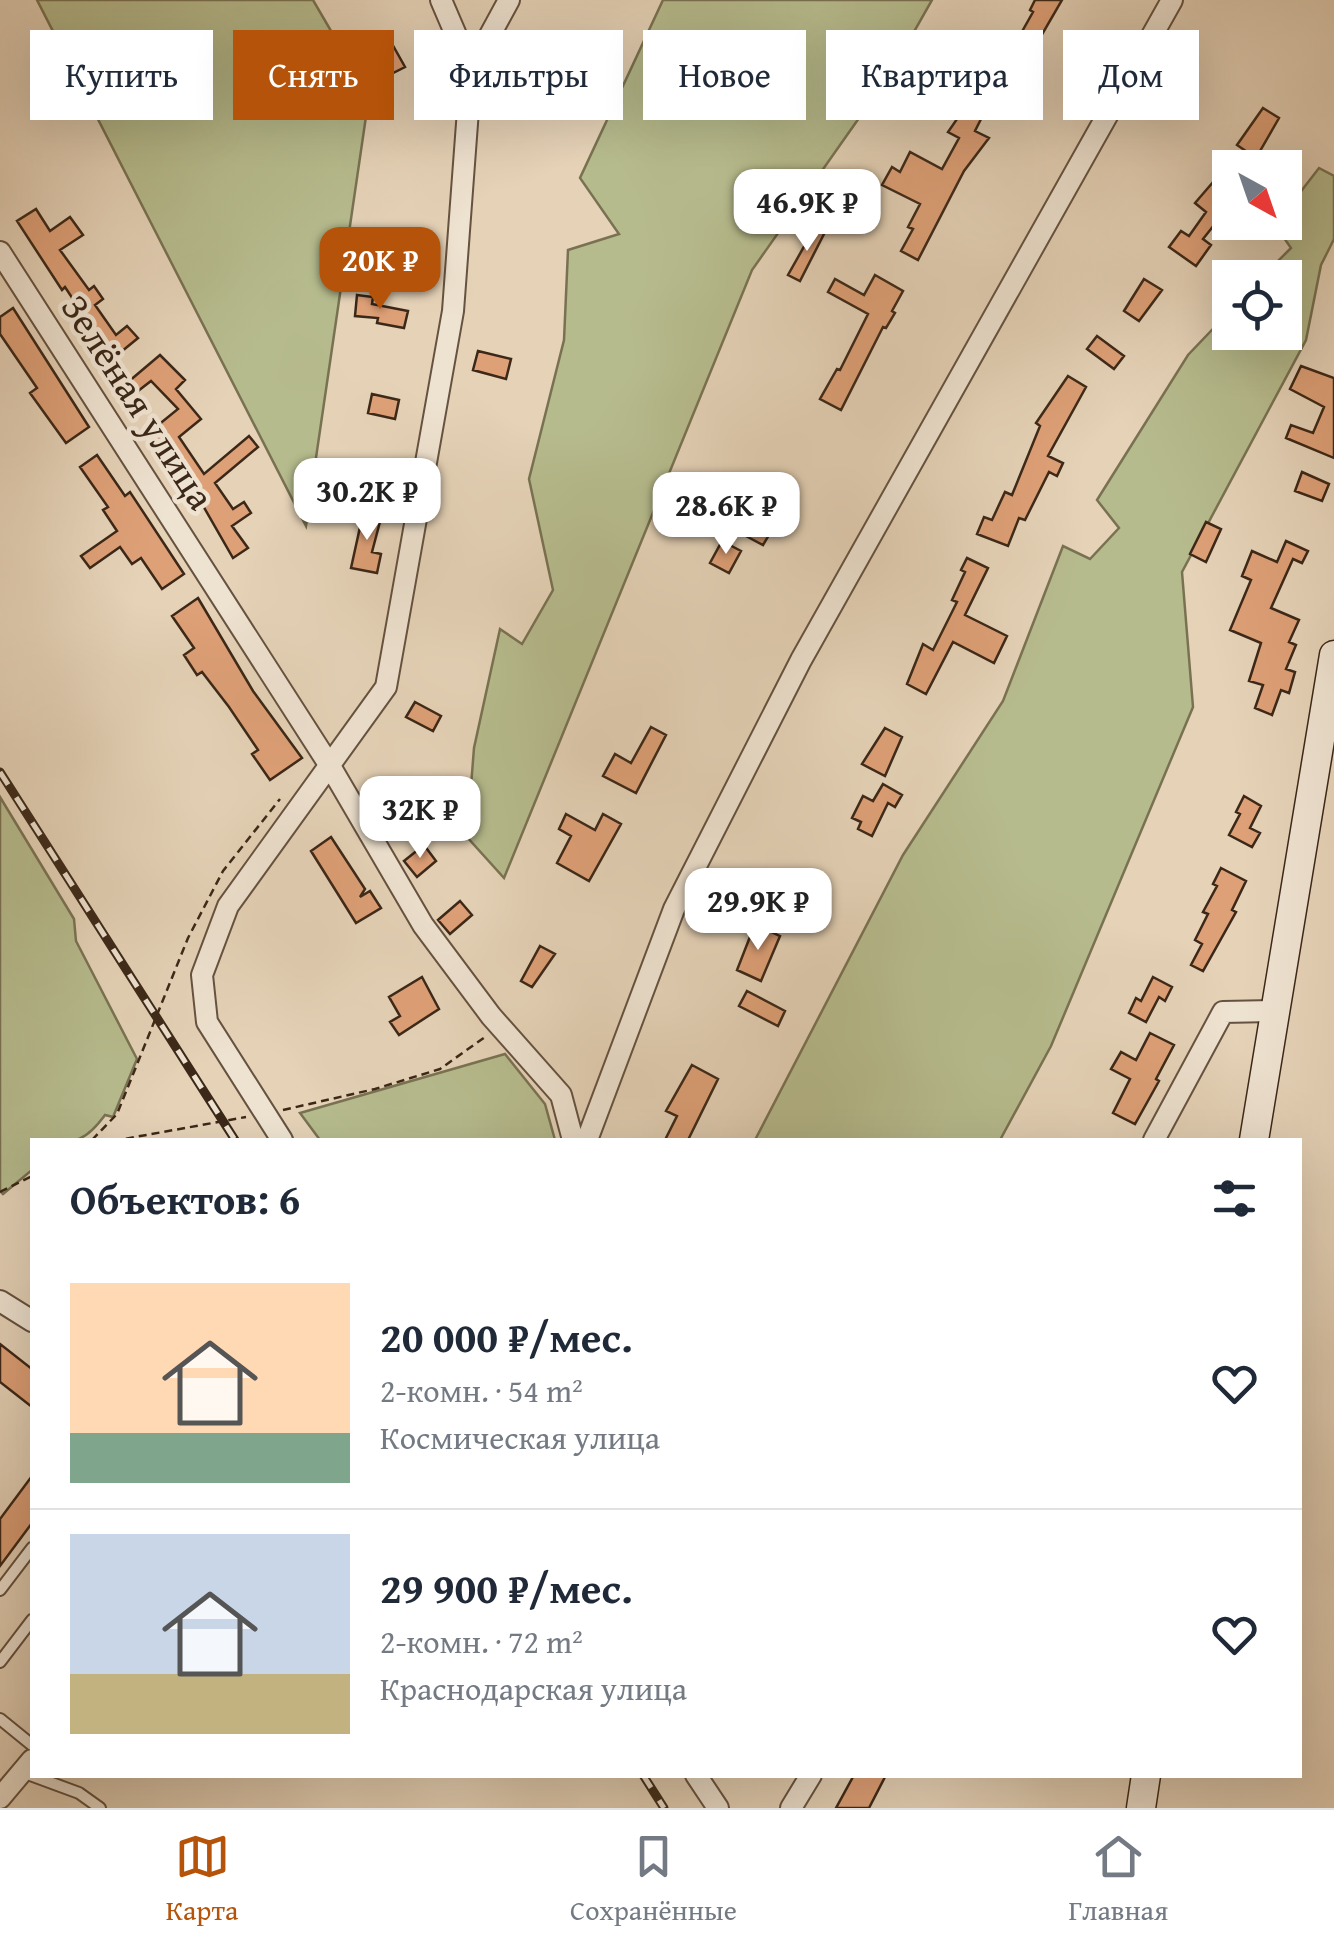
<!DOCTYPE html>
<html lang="ru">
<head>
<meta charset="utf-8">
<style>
  body { margin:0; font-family:"Gentium Book Plus",serif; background:#f6f6f7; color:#1f2937; height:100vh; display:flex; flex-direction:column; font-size:38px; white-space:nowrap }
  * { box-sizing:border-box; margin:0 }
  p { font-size:32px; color:#747a83 }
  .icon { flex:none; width:55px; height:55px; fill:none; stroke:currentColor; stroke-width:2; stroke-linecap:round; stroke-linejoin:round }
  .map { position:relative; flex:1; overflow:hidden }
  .sheet { position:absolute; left:30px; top:1138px; width:1272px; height:640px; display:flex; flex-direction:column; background:#fff; border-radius:0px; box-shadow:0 10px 40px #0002 }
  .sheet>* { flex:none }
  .top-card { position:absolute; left:30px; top:30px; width:1275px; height:90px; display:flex; gap:20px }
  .needle { width:65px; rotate:140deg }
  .buttons { position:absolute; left:1212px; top:150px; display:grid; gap:20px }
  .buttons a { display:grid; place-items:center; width:90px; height:90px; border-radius:0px; background:#fff; box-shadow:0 10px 40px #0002; font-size:50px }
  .price { position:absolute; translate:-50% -85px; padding:0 22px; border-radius:20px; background:#fff; color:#222; font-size:32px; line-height:65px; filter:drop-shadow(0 2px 5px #0008) }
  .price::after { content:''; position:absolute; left:50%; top:60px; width:30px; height:22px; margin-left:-15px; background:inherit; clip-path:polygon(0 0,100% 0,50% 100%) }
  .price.active { background:#b45309; color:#fff }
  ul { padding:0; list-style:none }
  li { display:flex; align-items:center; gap:30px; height:250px; padding:0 40px }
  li+li { border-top:2px solid #e0e1e3 }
  li span { display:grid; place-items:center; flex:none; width:280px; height:200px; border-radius:0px; color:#555 }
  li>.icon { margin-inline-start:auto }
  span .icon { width:120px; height:120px; fill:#fffc; stroke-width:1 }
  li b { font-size:42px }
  h2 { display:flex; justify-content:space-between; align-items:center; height:120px; padding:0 40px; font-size:42px }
  .pill { padding:0 35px; border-radius:0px; background:#fff; box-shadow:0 10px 40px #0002; font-size:35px; line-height:90px }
  .pill.active { background:#b45309; color:#fff }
  .dock { display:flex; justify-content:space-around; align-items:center; height:140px; border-top:2px solid #e0e1e3; background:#fff; font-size:28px; color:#747a83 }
  .dock a { display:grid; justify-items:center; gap:5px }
  .dock .active { color:#b45309 }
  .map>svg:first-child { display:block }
</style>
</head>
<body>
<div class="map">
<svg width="1334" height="1808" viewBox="0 0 1334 1808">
  <rect width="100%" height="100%" fill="#e5d2b7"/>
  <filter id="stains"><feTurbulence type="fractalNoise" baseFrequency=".002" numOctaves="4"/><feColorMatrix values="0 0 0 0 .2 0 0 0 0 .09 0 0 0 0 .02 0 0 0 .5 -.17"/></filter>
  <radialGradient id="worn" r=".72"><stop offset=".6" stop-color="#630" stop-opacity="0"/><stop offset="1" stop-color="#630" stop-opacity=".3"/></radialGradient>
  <path fill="#b6bb8d" stroke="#797252" stroke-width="2.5" d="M 37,0 L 313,0 L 369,96 L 306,526 Z
    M 663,0 L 932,0 L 890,74 L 752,270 L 504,878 L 467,837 L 474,748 L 500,629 L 522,644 L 553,590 L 529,479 L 564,340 L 568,250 L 619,234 L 580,178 Z
    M 1319,168 L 1334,176 L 1334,239 L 1321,265 L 1306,340 L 1182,572 L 1193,707 L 1051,1046 L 1000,1140 L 755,1140 L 903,855 L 1003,701 L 1063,546 L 1090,559 L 1119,528 L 1097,500 L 1188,355 L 1230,311 L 1230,332 L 1285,332 L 1285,278 L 1262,277 L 1291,248 L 1275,225 L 1285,222 L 1285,212 Z
    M 0,797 L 74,919 L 76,941 L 137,1059 L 113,1117 L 105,1115 C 80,1149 71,1140 32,1140 L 32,1170 L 3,1194 L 0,1191 Z
    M 505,1054 L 545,1104 L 555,1140 L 320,1140 L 300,1113 Z"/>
  <path fill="#dea077" stroke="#3c2818" stroke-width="2.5" d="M 1035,0 L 1062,0 L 1019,74 L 1007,104 L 987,94 L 1033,12 L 1030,10 Z
    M 386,33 L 405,67 L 383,78 L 365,45 Z
    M 576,35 L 609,55 L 602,69 L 568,49 Z
    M 968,103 L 985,111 L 975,131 L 989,138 L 964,171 L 918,260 L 901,251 L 913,229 L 908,227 L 920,204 L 882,185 L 892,167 L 900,172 L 910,152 L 942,169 L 959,138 L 948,132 Z
    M 1263,108 L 1279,118 L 1256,158 L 1237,145 Z
    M 1220,174 L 1230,183 L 1230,205 L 1203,239 L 1211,245 L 1196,266 L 1169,247 L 1181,231 L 1189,236 L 1206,212 L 1195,203 Z
    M 36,209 L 50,231 L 70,217 L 83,235 L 60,250 L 89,290 L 94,286 L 103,299 L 95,305 L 116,335 L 127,326 L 138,338 L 110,361 L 87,331 L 92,328 L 65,287 L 62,290 L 17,221 Z
    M 815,227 L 825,232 L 800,281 L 788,275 Z
    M 410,232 L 416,245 L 368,270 L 359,251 L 371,246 L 373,250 Z
    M 875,275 L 903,291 L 892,311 L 895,313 L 886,328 L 883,327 L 841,410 L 820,399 L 837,369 L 840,370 L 868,314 L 828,292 L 835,279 L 864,295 Z
    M 1144,279 L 1162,290 L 1139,321 L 1124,311 Z
    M 357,295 L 373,297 L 372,304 L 408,311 L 404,328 L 377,323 L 378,318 L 355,316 Z
    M 13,308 L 89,427 L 66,443 L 30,393 L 37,388 L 0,334 L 0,317 Z
    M 1097,336 L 1124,356 L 1114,369 L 1087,349 Z
    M 478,351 L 511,359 L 506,379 L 473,370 Z
    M 160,355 L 185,380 L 176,389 L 201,419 L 179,437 L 204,474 L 249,436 L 258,447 L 215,483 L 233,509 L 244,502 L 251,513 L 232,526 L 248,548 L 233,558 L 198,497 L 195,498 L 163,451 L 161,453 L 146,435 L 178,409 L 151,381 L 129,398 L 121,388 Z
    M 1301,366 L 1334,378 L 1334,458 L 1286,438 L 1291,425 L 1313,433 L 1324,407 L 1290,389 Z
    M 1068,376 L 1086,387 L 1048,456 L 1063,463 L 1057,476 L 1049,472 L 1025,520 L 1019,518 L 1008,546 L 977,534 L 984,517 L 992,520 L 1005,492 L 1012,495 L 1040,426 L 1036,423 Z
    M 372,394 L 399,400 L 395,419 L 368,413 Z
    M 97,455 L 125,496 L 130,492 L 184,574 L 162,589 L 141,558 L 132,564 L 120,547 L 90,568 L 81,556 L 117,531 L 103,510 L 108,507 L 80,467 Z
    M 1302,472 L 1329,484 L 1322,501 L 1295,491 Z
    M 755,497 L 783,511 L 763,545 L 746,536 L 757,513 L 749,509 Z
    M 364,509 L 382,514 L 372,552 L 381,554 L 377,573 L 351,568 Z
    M 1206,522 L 1221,529 L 1206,562 L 1190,554 Z
    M 722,541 L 741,551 L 729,573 L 710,563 Z
    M 1286,541 L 1308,551 L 1302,563 L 1293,559 L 1271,608 L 1299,620 L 1289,642 L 1296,645 L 1286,669 L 1295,672 L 1289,693 L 1281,690 L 1272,715 L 1255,708 L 1263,685 L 1249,681 L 1261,643 L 1230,630 L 1251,580 L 1242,576 L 1252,551 L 1277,562 Z
    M 967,558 L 988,568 L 965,615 L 1007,636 L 994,663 L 953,642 L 926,694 L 907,684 L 923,644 L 933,650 L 957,602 L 952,600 L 965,572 L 961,570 Z
    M 198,598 L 253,691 L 302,758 L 270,780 L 252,754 L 258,750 L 229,707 L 202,672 L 197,675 L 184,655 L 194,648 L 172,616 Z
    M 415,702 L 441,716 L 433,731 L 406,717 Z
    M 651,727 L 666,735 L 636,793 L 603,776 L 615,754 L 631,763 Z
    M 885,728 L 902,737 L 885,776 L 862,764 Z
    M 883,784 L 902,795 L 895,807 L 888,803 L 872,836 L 858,829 L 861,822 L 852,818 L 863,796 L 873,801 Z
    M 393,789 L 420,808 L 411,821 L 384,803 Z
    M 1244,796 L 1261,806 L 1250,828 L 1260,833 L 1252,847 L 1229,835 L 1240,814 L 1236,812 Z
    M 566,814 L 595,830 L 603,814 L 621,824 L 589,881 L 557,863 L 571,836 L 559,829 Z
    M 331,837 L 365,889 L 360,897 L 370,891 L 381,908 L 356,923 L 311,851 Z
    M 424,845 L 436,861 L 417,877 L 404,861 Z
    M 1221,868 L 1246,881 L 1232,910 L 1236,912 L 1203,971 L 1191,965 L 1202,944 L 1195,940 L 1208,914 L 1203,912 L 1217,886 L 1213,884 Z
    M 460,901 L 472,915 L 450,934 L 438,920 Z
    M 755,924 L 780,936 L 761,981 L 737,970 Z
    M 540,946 L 555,954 L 532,987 L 521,981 Z
    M 422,977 L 439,1009 L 399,1035 L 390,1022 L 400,1016 L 389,997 Z
    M 1153,977 L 1172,987 L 1165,1001 L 1159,997 L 1146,1022 L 1129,1013 L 1136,998 L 1141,1001 Z
    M 747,991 L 785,1011 L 778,1026 L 739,1006 Z
    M 1150,1033 L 1174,1045 L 1156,1079 L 1159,1081 L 1135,1124 L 1113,1113 L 1130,1079 L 1111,1069 L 1121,1052 L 1136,1060 Z
    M 692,1065 L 718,1079 L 688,1140 L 665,1140 L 677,1116 L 666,1111 Z
    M 0,1344 L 32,1369 L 32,1407 L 0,1382 Z
    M 32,1476 L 32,1523 L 0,1566 L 0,1519 Z
    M 854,1775 L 886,1775 L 869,1808 L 836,1808 Z"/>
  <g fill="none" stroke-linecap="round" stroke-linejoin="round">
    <g stroke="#665240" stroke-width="14">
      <path id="service" d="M 0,1590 L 32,1548
        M 0,1662 L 32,1620
        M 0,1719 L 32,1745
        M 22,1772 L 79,1793 L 100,1808"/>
    </g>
    <g stroke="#665240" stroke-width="24">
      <path id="minor" d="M 441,0 L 471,70
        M 0,252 L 330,766 L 423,925 L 491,1016 L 561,1095 L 573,1140
        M 282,1140 L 207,1022 L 202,975 L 228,906 L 386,687 L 453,311 L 471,70 L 509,0
        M 587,1140 L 674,909 L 801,660 L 1172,0
        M 1154,1140 L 1223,1012 L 1277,1011
        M 0,1301 L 32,1321
        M 696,1775 L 718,1808
        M 0,1798 L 32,1760
        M 791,1808 L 811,1775"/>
    </g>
    <g stroke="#3c2818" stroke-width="31">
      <path id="secondary" d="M 1254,1140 L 1334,655
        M 1141,1808 L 1146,1775"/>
    </g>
    <path stroke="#3c2818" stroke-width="2.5" stroke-dasharray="8 5" stroke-linecap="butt" d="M 283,1110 L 375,1089 L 440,1069 L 485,1037
      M 92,1140 L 117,1114 L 188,938 L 223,871 L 280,799
      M 100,1140 L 124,1139 L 246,1117
      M 0,1192 L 32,1176"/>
    <use href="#service" stroke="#eee2d0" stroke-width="10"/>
    <use href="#minor" stroke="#eee2d0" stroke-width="20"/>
    <use href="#secondary" stroke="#eee2d0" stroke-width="28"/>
    <g stroke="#3c2818" stroke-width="9">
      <path id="rail" d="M 0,772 L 235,1140
        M 643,1775 L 664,1808"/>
    </g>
    <use href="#rail" stroke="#eee2d0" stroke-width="5" stroke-dasharray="15" stroke-linecap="butt"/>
  </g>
  <g text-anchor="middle" stroke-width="9" stroke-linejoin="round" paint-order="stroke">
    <g font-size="38" fill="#3c2818" stroke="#eee2d0">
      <text transform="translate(138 402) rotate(57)" y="13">Зелёная улица</text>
    </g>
  </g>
  <rect width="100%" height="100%" filter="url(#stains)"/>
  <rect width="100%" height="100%" fill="url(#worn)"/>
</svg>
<div class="buttons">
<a><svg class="needle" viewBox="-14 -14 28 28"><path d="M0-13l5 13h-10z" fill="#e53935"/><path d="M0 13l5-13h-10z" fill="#747a83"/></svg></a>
<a><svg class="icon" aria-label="locate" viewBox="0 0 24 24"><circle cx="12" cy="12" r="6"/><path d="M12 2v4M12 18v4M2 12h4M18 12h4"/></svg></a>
</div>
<b class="price" style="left:807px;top:254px">46.9K ₽</b>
<b class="price active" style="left:380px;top:312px">20K ₽</b>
<b class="price" style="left:367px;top:543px">30.2K ₽</b>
<b class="price" style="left:726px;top:557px">28.6K ₽</b>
<b class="price" style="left:420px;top:861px">32K ₽</b>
<b class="price" style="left:758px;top:953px">29.9K ₽</b>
<div class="top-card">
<a class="pill">Купить</a>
<a class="pill active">Снять</a>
<a class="pill">Фильтры</a>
<a class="pill">Новое</a>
<a class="pill">Квартира</a>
<a class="pill">Дом</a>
</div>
<section class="sheet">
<h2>Объектов: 6<svg class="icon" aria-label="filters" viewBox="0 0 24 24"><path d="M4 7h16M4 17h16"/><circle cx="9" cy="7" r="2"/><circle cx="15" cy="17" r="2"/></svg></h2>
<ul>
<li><span style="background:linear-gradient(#ffd9b3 75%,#7fa58c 0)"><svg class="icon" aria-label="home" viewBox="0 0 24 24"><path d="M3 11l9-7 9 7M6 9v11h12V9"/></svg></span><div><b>20 000 ₽/мес.</b><p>2-комн. · 54 m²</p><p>Космическая улица</p></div><svg class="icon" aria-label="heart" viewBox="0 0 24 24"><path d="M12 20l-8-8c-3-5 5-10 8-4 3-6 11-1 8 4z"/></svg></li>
<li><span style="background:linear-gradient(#c9d6e8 70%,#c2b280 0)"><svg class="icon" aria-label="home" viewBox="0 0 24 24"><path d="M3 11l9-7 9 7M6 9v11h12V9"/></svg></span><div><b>29 900 ₽/мес.</b><p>2-комн. · 72 m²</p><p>Краснодарская улица</p></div><svg class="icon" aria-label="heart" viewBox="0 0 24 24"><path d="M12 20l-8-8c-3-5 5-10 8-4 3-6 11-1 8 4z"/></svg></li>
</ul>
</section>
</div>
<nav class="dock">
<a class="active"><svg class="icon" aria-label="map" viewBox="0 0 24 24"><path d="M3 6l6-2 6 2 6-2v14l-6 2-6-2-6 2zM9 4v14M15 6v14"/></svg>Карта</a>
<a><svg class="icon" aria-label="saved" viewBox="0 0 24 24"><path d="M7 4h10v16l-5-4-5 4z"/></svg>Сохранённые</a>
<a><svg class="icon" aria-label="home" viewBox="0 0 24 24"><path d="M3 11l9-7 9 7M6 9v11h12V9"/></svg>Главная</a>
</nav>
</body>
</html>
